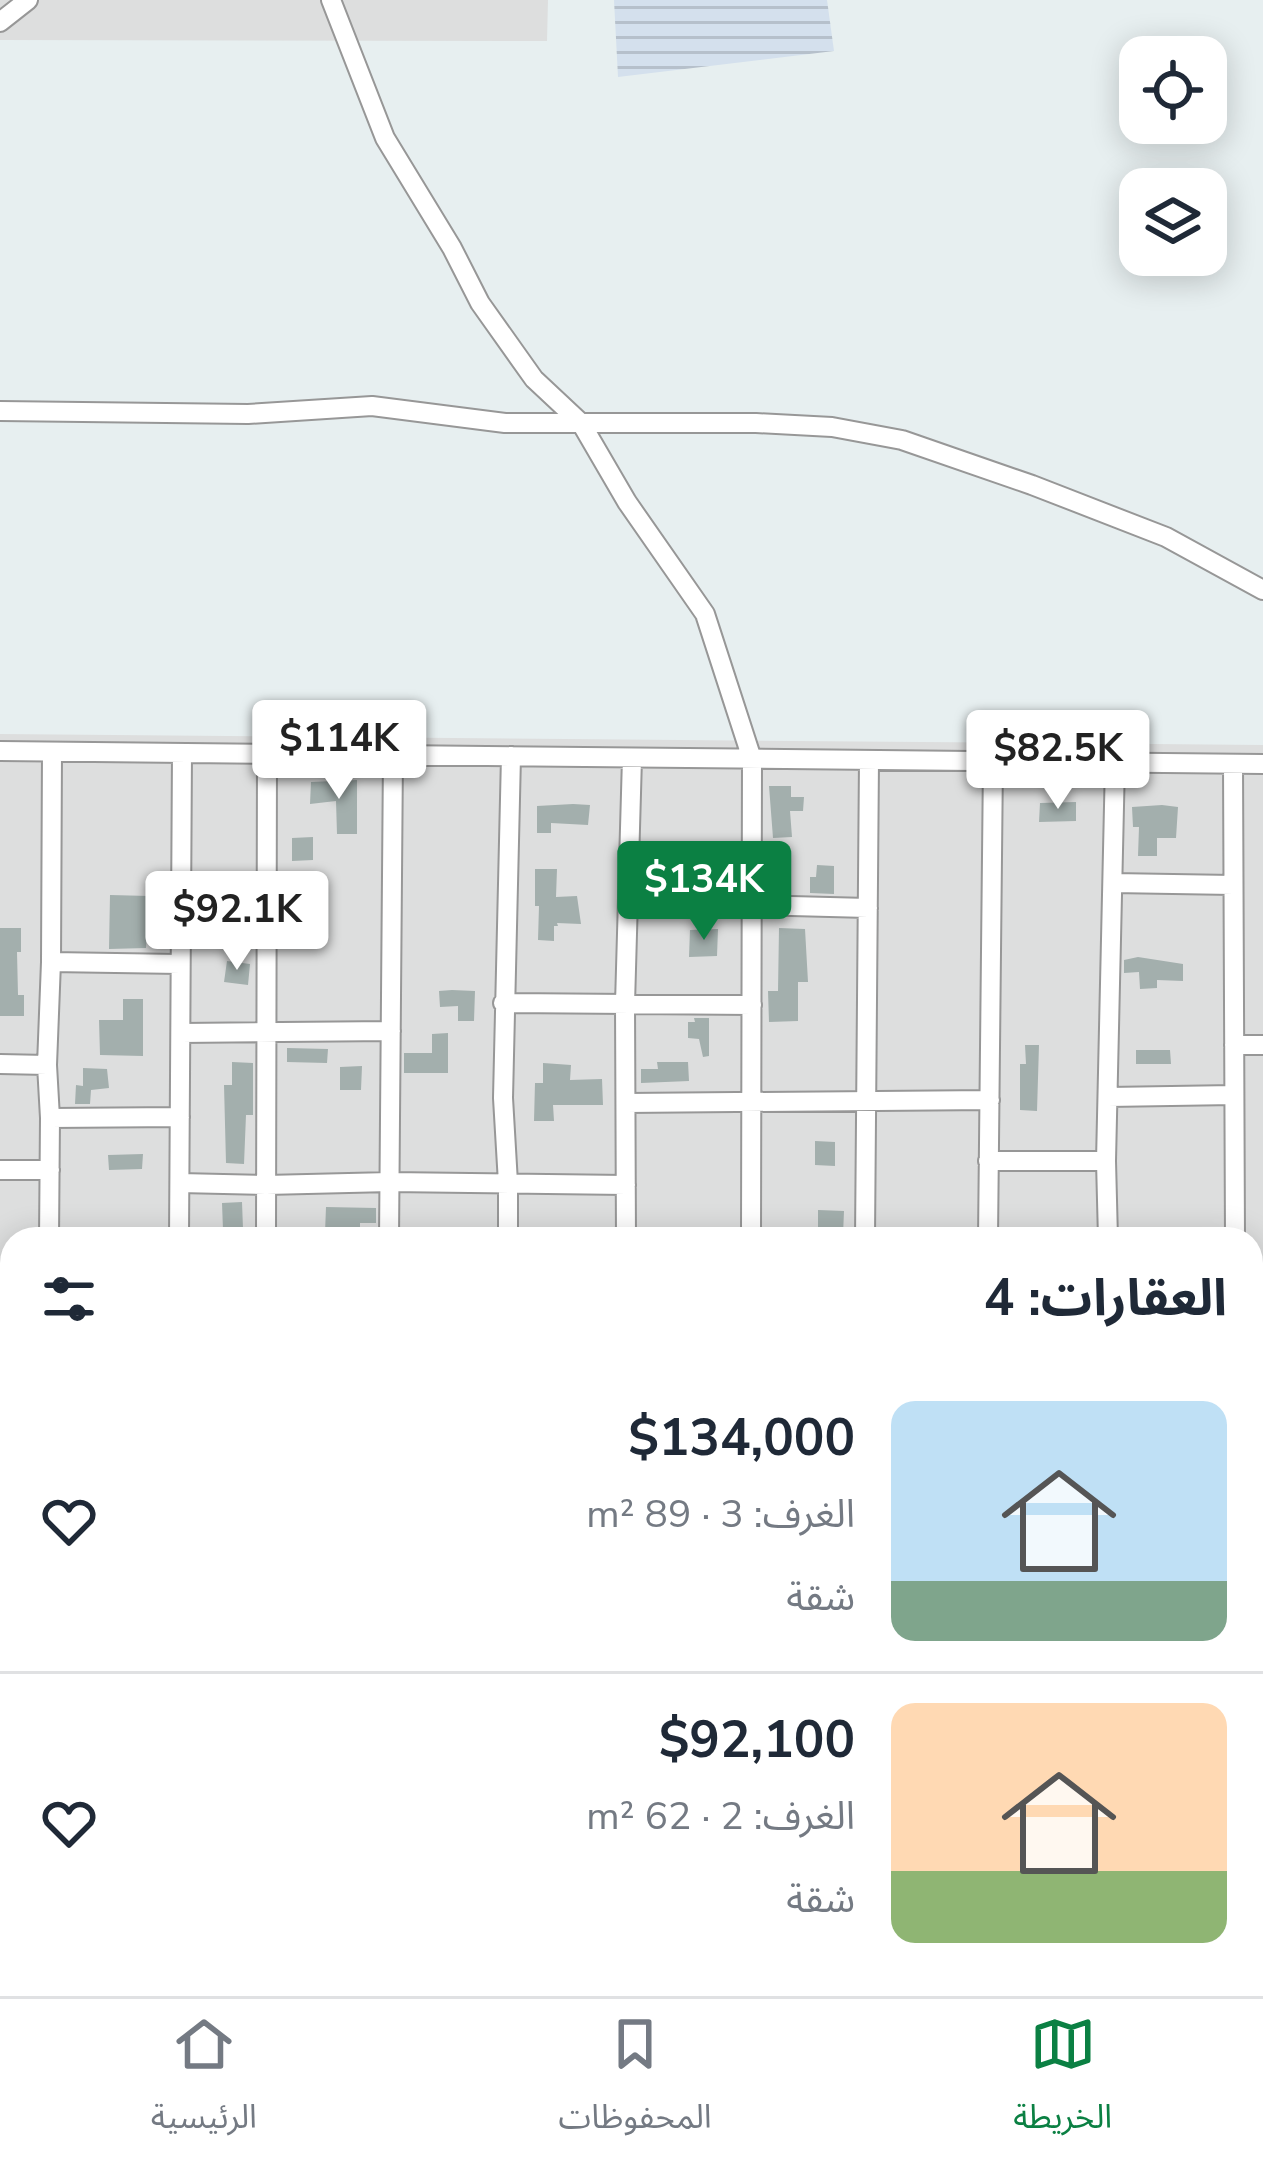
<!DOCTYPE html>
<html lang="ar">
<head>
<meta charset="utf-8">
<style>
  body { margin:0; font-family:"Nunito Sans","Noto Sans Arabic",sans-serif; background:#f6f6f7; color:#1f2937; direction:rtl; height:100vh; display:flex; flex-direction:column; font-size:45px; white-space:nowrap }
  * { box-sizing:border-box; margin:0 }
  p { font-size:39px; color:#747a83 }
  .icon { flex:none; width:66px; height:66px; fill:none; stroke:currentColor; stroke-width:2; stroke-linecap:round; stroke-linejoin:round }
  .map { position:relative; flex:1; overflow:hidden; direction:ltr }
  .side { position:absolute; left:0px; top:1227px; width:1263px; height:771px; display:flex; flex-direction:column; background:#fff; border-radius:36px 36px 0 0; box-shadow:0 6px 30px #0003; direction:rtl }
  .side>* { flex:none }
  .tools { position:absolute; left:1119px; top:36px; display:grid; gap:24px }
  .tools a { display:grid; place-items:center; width:108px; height:108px; border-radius:24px; background:#fff; box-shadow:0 6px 30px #0003; font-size:60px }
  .price { position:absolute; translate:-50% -102px; padding:0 27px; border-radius:12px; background:#fff; color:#222; font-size:39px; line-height:78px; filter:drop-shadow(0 3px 6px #0008) }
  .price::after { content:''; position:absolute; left:50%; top:72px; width:36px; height:27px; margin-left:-18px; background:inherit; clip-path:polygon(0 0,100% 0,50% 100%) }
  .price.selected { background:#0b8043; color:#fff }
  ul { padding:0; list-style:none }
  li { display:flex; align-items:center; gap:36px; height:300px; padding:0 36px }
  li+li { border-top:3px solid #e0e1e3 }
  li span { display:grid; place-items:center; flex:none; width:336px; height:240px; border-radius:24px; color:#555 }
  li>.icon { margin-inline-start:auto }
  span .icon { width:144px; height:144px; fill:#fffc; stroke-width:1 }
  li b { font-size:51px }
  h2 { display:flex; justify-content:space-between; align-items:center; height:144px; padding:0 36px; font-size:51px }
  .dock { display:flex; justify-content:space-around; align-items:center; height:168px; border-top:3px solid #e0e1e3; background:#fff; font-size:33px; color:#747a83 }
  .dock a { display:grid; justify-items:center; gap:6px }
  .dock .selected { color:#0b8043 }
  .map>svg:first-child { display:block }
</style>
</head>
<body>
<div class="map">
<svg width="1263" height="1996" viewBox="0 0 1263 1996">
  <defs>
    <pattern id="farmland-rules" width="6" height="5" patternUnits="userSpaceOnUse" patternTransform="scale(3)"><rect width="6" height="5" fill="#d4e0ed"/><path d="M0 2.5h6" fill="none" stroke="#b6c0cb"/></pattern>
  </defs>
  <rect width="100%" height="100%" fill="#e7eff0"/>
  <path fill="#dddede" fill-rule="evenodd" d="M 0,0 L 548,0 L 547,41 L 0,40 Z
    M 0,734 L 1263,745 L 1263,1996 L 0,1996 ZM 12,1239 L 1251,1239 L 1251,1986 L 12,1986 Z"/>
  <path fill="url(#farmland-rules)" d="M 614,0 L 827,0 L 834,51 L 618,77 Z"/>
  <path fill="#a3afad" d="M 357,780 L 357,834 L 337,834 L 336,801 L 310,804 L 311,782 Z
    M 769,786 L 791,786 L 791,797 L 804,797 L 803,811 L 790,811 L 792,837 L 773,838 Z
    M 1076,802 L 1076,821 L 1039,822 L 1040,803 Z
    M 573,804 L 590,805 L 588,825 L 551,823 L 551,833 L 537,833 L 537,806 Z
    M 1162,805 L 1178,807 L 1176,838 L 1157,838 L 1157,856 L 1138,856 L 1139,827 L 1133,827 L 1132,807 Z
    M 313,837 L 313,860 L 292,861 L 292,838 Z
    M 817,865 L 834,866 L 834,894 L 810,893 L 810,877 L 816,877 Z
    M 535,869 L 557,869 L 556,897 L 577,896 L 581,924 L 557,923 L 558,926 L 554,926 L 554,941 L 538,940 L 539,906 L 535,906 Z
    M 110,895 L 149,896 L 146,948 L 109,949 Z
    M 0,928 L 21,928 L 21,952 L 17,952 L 18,995 L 24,995 L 24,1016 L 0,1016 Z
    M 779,928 L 805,929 L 808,982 L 798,982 L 798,1021 L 769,1022 L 768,991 L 778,991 Z
    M 718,929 L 717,956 L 689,957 L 690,930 Z
    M 1138,957 L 1183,964 L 1183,981 L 1157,980 L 1157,988 L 1140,989 L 1139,972 L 1124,973 L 1124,960 Z
    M 227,961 L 250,964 L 248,985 L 224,982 Z
    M 452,990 L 475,991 L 474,1021 L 458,1021 L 458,1006 L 440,1007 L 439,991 Z
    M 123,999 L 143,999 L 143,1056 L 100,1055 L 99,1020 L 123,1020 Z
    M 694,1018 L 709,1018 L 709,1056 L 703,1057 L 699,1039 L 688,1038 L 688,1022 L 695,1022 Z
    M 448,1033 L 448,1073 L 404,1073 L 404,1053 L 432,1053 L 432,1034 Z
    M 1025,1045 L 1039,1045 L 1037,1111 L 1020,1110 L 1020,1064 L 1026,1064 Z
    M 287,1048 L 328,1049 L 327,1063 L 287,1062 Z
    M 1136,1050 L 1170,1050 L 1171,1064 L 1136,1064 Z
    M 232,1062 L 253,1063 L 253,1115 L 246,1115 L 244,1164 L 226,1163 L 224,1085 L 232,1085 Z
    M 657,1062 L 688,1062 L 689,1081 L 641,1083 L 641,1069 L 658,1069 Z
    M 543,1063 L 571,1065 L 570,1080 L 602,1079 L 603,1105 L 553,1105 L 554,1121 L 534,1121 L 535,1083 L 543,1083 Z
    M 362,1066 L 361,1090 L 340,1090 L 340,1067 Z
    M 83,1068 L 107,1069 L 109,1088 L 91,1090 L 90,1104 L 75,1104 L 76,1085 L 83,1086 Z
    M 815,1141 L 835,1142 L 835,1166 L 815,1165 Z
    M 143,1154 L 142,1169 L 109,1170 L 108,1155 Z
    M 242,1202 L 243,1229 L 223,1230 L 222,1203 Z
    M 326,1207 L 376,1208 L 376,1223 L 360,1223 L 360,1234 L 325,1233 Z
    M 818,1210 L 844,1211 L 843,1235 L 818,1235 Z"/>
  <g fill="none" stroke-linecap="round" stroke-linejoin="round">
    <g stroke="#979797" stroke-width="22">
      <path id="minor" d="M 331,0 L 385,138 L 452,248 L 480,303 L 534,379 L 581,423 L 627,502 L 705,614 L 752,759 L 751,1239
        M 0,22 L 28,0
        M 0,411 L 248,414 L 372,406 L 505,423 L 756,423 L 832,427 L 902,440 L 1032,485 L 1166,537 L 1263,590
        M 0,751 L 1263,764
        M 1233,764 L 1235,1239
        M 1113,883 L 1233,885
        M 752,905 L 868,908
        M 51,962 L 180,964
        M 503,1003 L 752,1005
        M 181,1033 L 391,1031
        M 1234,1045 L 1263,1045
        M 0,1064 L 47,1065
        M 1108,1097 L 1234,1095
        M 626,1103 L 990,1100
        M 50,1118 L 180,1117
        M 988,1161 L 1106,1161
        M 0,1170 L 50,1170
        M 180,1183 L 266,1185 L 390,1182 L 626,1185
        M 49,1239 L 50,1118 L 47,1065 L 51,962 L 52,752
        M 179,1239 L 182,753
        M 266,1239 L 267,754
        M 389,1239 L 393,755
        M 508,1239 L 508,1183 L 503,1098 L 511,756
        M 626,1239 L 625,1004 L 632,758
        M 865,1239 L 869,760
        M 988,1239 L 993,761
        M 1108,1239 L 1106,1161 L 1115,762
        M 1251,1388 L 1263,1388
        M 0,1432 L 12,1432
        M 0,1553 L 12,1553
        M 1251,1625 L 1263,1625
        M 0,1754 L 12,1754
        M 1251,1837 L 1263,1837
        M 0,1867 L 12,1866
        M 173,1986 L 173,1996
        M 1119,1986 L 1119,1996
        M 45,1996 L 45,1986
        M 749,1996 L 749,1986
        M 886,1996 L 887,1986
        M 1004,1996 L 1005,1986
        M 1242,1996 L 1242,1986"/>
    </g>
    <use href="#minor" stroke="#fff" stroke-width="18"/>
  </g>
</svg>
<div class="tools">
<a><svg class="icon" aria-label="locate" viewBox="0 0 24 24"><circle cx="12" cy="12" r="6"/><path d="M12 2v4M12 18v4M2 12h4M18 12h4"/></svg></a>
<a><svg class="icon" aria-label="layers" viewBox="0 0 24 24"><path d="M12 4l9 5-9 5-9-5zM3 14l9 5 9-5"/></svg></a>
</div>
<b class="price" style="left:339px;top:802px">$114K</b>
<b class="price" style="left:1058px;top:812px">$82.5K</b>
<b class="price selected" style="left:704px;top:943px">$134K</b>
<b class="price" style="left:237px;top:973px">$92.1K</b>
<section class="side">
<h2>العقارات: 4<svg class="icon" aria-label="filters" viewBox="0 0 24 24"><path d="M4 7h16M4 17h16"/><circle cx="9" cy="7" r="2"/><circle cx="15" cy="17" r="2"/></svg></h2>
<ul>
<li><span style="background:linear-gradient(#bfe0f5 75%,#7fa58c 0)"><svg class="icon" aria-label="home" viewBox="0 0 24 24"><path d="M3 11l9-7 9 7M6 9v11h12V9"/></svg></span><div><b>$134,000</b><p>الغرف: 3 · 89 m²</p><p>شقة</p></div><svg class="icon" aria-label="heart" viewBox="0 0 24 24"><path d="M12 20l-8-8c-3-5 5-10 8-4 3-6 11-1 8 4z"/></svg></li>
<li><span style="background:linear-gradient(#ffd9b3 70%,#8fb573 0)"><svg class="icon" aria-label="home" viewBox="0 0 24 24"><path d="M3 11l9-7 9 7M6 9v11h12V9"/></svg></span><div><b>$92,100</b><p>الغرف: 2 · 62 m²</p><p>شقة</p></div><svg class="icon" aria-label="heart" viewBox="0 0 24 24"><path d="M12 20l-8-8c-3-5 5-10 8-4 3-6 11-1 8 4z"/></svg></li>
</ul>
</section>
</div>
<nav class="dock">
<a class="selected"><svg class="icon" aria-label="map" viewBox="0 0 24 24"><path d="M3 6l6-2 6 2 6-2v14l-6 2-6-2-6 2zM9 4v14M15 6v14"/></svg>الخريطة</a>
<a><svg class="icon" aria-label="saved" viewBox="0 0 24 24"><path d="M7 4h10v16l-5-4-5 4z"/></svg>المحفوظات</a>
<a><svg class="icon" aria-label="home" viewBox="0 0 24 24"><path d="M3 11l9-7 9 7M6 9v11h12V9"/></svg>الرئيسية</a>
</nav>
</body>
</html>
